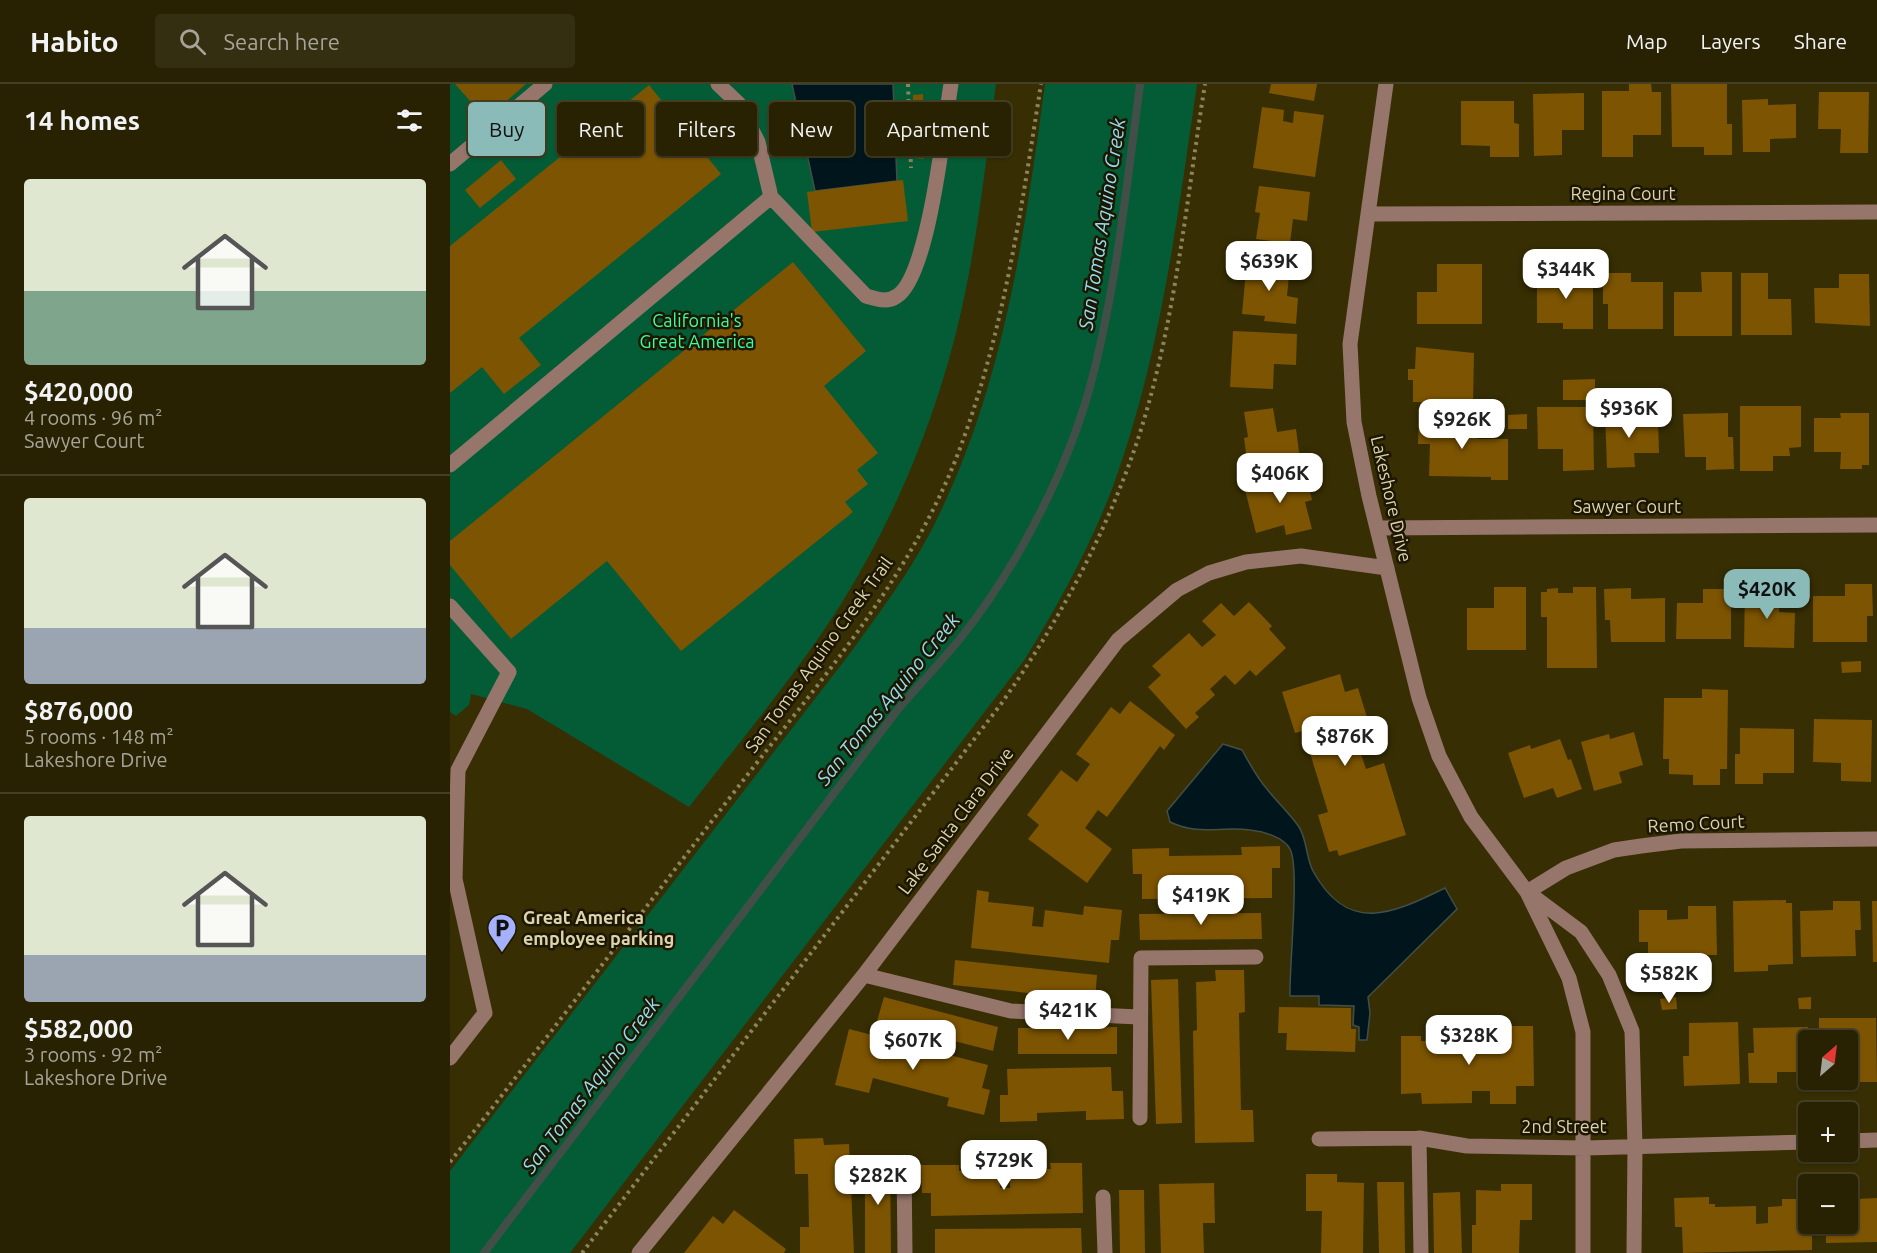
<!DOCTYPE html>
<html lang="en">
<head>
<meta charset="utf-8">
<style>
  body { margin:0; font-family:Ubuntu,sans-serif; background:#352f11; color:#f1f3f6; height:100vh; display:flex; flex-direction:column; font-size:22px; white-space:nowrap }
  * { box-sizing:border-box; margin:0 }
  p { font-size:20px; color:#a5a499 }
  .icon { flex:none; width:33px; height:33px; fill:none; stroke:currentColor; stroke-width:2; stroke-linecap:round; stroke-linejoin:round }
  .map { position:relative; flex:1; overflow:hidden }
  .panel { display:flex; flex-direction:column; background:#292202; width:450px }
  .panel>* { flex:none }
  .guide { position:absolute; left:18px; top:18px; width:570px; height:54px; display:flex; gap:12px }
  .needle { width:39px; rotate:28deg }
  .controls { position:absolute; left:1348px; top:946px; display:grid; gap:12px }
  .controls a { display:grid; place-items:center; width:60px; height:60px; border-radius:6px; background:#292202; box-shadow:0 2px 4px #0004,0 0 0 2px #453f24; font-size:30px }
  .price { position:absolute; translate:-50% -51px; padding:0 14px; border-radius:12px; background:#fff; color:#222; font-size:20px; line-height:39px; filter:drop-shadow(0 2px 3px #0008) }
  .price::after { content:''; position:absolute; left:50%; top:36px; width:18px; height:14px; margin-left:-9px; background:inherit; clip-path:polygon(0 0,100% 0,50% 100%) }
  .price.active { background:#8bbbb9; color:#111 }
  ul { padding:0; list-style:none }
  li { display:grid; align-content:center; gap:12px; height:318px; padding:0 24px }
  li+li { border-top:2px solid #453f24 }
  li span { display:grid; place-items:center; height:186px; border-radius:6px; color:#555 }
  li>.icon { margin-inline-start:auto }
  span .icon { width:108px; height:108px; fill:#fffc; stroke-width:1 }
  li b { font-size:26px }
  h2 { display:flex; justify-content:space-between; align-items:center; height:72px; padding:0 24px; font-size:26px }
  .pill { padding:0 21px; border-radius:6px; background:#292202; box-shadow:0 2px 4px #0004,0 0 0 2px #453f24; font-size:21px; line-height:54px }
  .pill.active { background:#8bbbb9; color:#111 }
  header { display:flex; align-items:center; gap:36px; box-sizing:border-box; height:84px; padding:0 30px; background:#292202; border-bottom:2px solid #453f24 }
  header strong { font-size:28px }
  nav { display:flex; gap:33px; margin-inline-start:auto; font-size:21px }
  .search { width:420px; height:54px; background:#352f11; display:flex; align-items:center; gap:15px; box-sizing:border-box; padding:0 21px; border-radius:6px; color:#a5a499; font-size:22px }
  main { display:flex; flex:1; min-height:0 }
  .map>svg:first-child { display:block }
</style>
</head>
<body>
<header>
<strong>Habito</strong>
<div class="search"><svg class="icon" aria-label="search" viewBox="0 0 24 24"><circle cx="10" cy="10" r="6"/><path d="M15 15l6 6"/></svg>Search here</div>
<nav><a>Map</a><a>Layers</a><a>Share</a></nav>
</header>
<main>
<section class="panel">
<h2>14 homes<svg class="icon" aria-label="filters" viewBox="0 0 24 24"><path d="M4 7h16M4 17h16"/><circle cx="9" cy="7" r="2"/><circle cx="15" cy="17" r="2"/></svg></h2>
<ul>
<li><span style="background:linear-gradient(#dfe7d0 60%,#7fa58c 0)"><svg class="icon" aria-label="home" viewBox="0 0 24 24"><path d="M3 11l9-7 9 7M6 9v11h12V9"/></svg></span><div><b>$420,000</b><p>4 rooms · 96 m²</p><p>Sawyer Court</p></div></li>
<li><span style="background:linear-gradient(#dfe7d0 70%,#9aa5b1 0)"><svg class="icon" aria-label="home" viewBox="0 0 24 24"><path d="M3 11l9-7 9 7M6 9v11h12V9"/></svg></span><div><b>$876,000</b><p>5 rooms · 148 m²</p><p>Lakeshore Drive</p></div></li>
<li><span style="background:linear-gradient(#dfe7d0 75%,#9aa5b1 0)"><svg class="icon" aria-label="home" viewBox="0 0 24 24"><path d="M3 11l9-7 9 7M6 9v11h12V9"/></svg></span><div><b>$582,000</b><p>3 rooms · 92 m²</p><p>Lakeshore Drive</p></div></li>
</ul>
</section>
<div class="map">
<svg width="1427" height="1169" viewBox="0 0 1427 1169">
  <rect width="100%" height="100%" fill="#372e03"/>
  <path fill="#045c36" d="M 0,0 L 546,0 C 536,76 528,153 511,228 C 488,330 446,432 391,520 C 346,591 291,656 239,723 L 77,625 L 21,610 L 19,621 L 6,632 L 0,628 Z
    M 595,0 L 747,0 C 727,137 710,275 662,405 C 639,465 608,521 575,575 L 120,1169 L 0,1169 L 0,1087 L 398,572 C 427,532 458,491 481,447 C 553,307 574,154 595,0 Z"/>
  <path fill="#00161c" stroke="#424f48" stroke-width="1.5" d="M 342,0 L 443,0 L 447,97 L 365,107 Z
    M 773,660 L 792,666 C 800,680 807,694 817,705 C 827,718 840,730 849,743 C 857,755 856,774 863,787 C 898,851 942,830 995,804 L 1007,825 L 918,913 L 920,929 L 917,956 L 909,956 L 909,943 L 903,941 L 904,922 L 869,921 L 869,912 L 840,912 C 839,884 850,783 840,765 C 834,753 812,747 800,746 C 769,742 750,752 720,738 L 717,727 Z"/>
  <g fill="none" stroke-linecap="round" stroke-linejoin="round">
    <path stroke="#424f48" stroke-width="8" d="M 34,1169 L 449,624 C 469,601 490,579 509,556 C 567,484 619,384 642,295 C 667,198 677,99 690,0"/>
  </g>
  <path fill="#7c5402" d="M 5,0 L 76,0 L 36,35 Z
    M 821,0 L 867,0 L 864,17 L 819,9 Z
    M 1179,0 L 1201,0 L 1202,8 L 1211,8 L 1211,51 L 1183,51 L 1183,73 L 1152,73 L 1152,7 L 1179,7 Z
    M 1221,0 L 1277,0 L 1277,40 L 1282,40 L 1282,71 L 1254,71 L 1254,63 L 1222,63 Z
    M 199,1 L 271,90 L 69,254 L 91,281 L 54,310 L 32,283 L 0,309 L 0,162 Z
    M 1369,8 L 1419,8 L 1418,69 L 1390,69 L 1391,45 L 1368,45 Z
    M 1134,9 L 1134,46 L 1112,46 L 1112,71 L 1084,72 L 1083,10 Z
    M 473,10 L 473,22 L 463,22 L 463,11 Z
    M 1318,15 L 1318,21 L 1346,20 L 1346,54 L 1320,55 L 1320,68 L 1293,68 L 1292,16 Z
    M 1011,17 L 1064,17 L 1064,39 L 1069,40 L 1069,73 L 1040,73 L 1040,62 L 1011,61 Z
    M 812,23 L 834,26 L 833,37 L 843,39 L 844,27 L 874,31 L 865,93 L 803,84 Z
    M 463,24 L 474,24 L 474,35 L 463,35 Z
    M 464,37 L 474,37 L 474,49 L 464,49 Z
    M 464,50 L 474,50 L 474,62 L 464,61 Z
    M 464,63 L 474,63 L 474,75 L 464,74 Z
    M 51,76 L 66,95 L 30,124 L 15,106 Z
    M 453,96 L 458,137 L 362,148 L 357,108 Z
    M 809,102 L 860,108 L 857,137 L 843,135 L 840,159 L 806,155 L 810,129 L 805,128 Z
    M 797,176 L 840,180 L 837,212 L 848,214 L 846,240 L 814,237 L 815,232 L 792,230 Z
    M 343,178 L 416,267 L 374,302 L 428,369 L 407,386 L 418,400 L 395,418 L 403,428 L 231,567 L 157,477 L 61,555 L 0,481 L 0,457 Z
    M 987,180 L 1032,180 L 1032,240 L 967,240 L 967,208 L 987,208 Z
    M 1251,188 L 1282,188 L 1282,252 L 1224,252 L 1224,208 L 1252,208 Z
    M 1087,189 L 1143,191 L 1143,245 L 1113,245 L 1113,239 L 1087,239 Z
    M 1153,189 L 1181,189 L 1181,198 L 1213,198 L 1213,245 L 1158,245 L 1158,220 L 1153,220 Z
    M 1291,189 L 1318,189 L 1318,215 L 1341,215 L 1342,251 L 1291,251 Z
    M 1389,190 L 1419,190 L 1420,242 L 1365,239 L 1364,204 L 1389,204 Z
    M 783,247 L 847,250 L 846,281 L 824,280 L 823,305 L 780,303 Z
    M 966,263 L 1024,269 L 1023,319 L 963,318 L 963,296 L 958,296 L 958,285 L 965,285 Z
    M 1145,295 L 1145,316 L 1113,316 L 1113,296 Z
    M 1290,322 L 1351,322 L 1351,363 L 1339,364 L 1340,372 L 1323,372 L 1323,387 L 1290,387 Z
    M 1087,323 L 1143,323 L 1144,386 L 1113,387 L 1113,365 L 1088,365 Z
    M 823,324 L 827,348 L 846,345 L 850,375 L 798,383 L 794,354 L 798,353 L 794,328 Z
    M 1185,329 L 1185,335 L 1208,334 L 1209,369 L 1184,369 L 1185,383 L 1157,384 L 1155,330 Z
    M 1278,329 L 1278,353 L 1283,353 L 1284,385 L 1256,386 L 1256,373 L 1235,373 L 1233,330 Z
    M 1390,329 L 1419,329 L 1419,381 L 1412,381 L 1412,385 L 1390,385 L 1391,368 L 1364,368 L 1364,334 L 1391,334 Z
    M 1077,330 L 1077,345 L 1058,345 L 1058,331 Z
    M 969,332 L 1001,332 L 1001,337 L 1028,338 L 1027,355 L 1058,355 L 1058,396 L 1041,396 L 1041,393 L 979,392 L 980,360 L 968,360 Z
    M 855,387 L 862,416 L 855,418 L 862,445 L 836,451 L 834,441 L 806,449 L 794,402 Z
    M 1395,500 L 1422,500 L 1423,532 L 1417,532 L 1417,558 L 1363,558 L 1363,512 L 1395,512 Z
    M 1295,502 L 1329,503 L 1329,528 L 1345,529 L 1344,564 L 1294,563 Z
    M 1044,503 L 1076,503 L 1076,566 L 1017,566 L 1017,524 L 1044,524 Z
    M 1123,503 L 1146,503 L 1147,584 L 1097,584 L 1097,533 L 1091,533 L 1091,508 L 1097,508 L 1097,505 L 1108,504 L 1108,509 L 1123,509 Z
    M 1181,504 L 1181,515 L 1215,514 L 1215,558 L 1161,558 L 1160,536 L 1155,536 L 1154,505 Z
    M 1253,505 L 1281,505 L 1281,555 L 1226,555 L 1227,519 L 1253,519 Z
    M 799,518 L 822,542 L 819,545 L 836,564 L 806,592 L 800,586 L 785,601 L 775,591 L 760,605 L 765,611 L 745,629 L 749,633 L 736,645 L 698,603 L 711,591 L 702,582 L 739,549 L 752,563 L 766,551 L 752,537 L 771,519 L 784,532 Z
    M 1411,577 L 1411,588 L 1392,589 L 1391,578 Z
    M 890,590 L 895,608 L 908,604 L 925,659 L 909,664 L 916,685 L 934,679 L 956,751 L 889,772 L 887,766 L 879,768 L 868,731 L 878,728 L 860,669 L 871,666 L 864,644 L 845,649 L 832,608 Z
    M 1252,605 L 1278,606 L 1277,685 L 1270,685 L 1270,701 L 1243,701 L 1243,691 L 1219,690 L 1219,675 L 1213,675 L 1214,614 L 1252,614 Z
    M 680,617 L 725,651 L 714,666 L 710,662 L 657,733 L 648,726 L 635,744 L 662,765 L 637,799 L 578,755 L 589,741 L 577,731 L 611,686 L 627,698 L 640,680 L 626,670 L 661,623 L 670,630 Z
    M 1364,635 L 1422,636 L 1421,698 L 1391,697 L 1391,679 L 1363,678 Z
    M 1290,644 L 1344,645 L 1344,689 L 1313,689 L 1313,700 L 1285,700 L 1285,670 L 1290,670 Z
    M 1184,648 L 1193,681 L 1169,688 L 1172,699 L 1144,707 L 1131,658 L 1159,650 L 1160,655 Z
    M 1110,655 L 1118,676 L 1121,675 L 1132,705 L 1107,714 L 1103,704 L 1074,714 L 1058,669 L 1080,661 L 1081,665 Z
    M 830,762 L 830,784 L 822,784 L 822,814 L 692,815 L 692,790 L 683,790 L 682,765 L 719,764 L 719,772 L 792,771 L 791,763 Z
    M 527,806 L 539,808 L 538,818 L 584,823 L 582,842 L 593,843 L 595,826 L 633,831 L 634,822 L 672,826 L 669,856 L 661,856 L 659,879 L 521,864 Z
    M 1336,816 L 1336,819 L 1342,819 L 1343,880 L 1318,881 L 1318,887 L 1284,888 L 1283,817 Z
    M 1383,817 L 1410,817 L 1411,846 L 1405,846 L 1406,872 L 1351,873 L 1350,827 L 1383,826 Z
    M 1422,817 L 1427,817 L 1427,878 L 1423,878 Z
    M 1238,822 L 1266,822 L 1267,871 L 1198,871 L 1198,858 L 1189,858 L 1189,826 L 1217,826 L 1217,836 L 1238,835 Z
    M 811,829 L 812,855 L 690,856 L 689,830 Z
    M 505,876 L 647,891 L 645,916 L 503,901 Z
    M 1201,882 L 1216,882 L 1216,896 L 1201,896 Z
    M 765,886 L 794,886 L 795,928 L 789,929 L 791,1026 L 803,1026 L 804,1058 L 745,1059 L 743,947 L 747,946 L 746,898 L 766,897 Z
    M 728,895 L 732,1039 L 706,1040 L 701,896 Z
    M 434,913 L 548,943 L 543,967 L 427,937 Z
    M 1226,913 L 1227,925 L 1212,926 L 1210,915 Z
    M 1361,913 L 1361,925 L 1349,925 L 1348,914 Z
    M 829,923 L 901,924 L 901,945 L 906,945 L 905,968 L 836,966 L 837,949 L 828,949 Z
    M 1369,934 L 1426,934 L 1427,998 L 1398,998 L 1398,957 L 1369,957 Z
    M 1288,938 L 1290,1000 L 1234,1002 L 1233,972 L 1239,972 L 1239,939 Z
    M 1037,942 L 1083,942 L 1084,1002 L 1066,1002 L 1066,1020 L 1040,1020 L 1040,1007 L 1022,1007 L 1022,1019 L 972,1020 L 971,1009 L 951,1010 L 951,952 L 971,952 L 971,957 L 994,957 L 994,951 L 1017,951 L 1017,964 L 1037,964 Z
    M 667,943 L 667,970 L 568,970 L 568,944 Z
    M 1358,943 L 1358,988 L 1327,988 L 1327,999 L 1299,999 L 1298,969 L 1304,969 L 1303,944 Z
    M 399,945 L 538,981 L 532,1004 L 540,1006 L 534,1031 L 497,1022 L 499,1014 L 423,994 L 419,1009 L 385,1001 Z
    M 661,983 L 662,1007 L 673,1007 L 674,1035 L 636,1036 L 636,1027 L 587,1029 L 587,1037 L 550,1038 L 550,1011 L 558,1011 L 557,985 Z
    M 373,1054 L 374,1061 L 399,1060 L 404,1169 L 350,1169 L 350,1143 L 359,1143 L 358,1090 L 345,1090 L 344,1055 Z
    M 415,1075 L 440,1075 L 441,1169 L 415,1169 Z
    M 600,1079 L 632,1079 L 633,1129 L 481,1132 L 481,1109 L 472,1109 L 471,1081 L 509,1081 L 509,1087 L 550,1086 L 550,1104 L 560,1104 L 560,1086 L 601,1085 Z
    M 856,1090 L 887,1090 L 887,1098 L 914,1099 L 913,1169 L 871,1169 L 872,1127 L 856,1127 Z
    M 927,1098 L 954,1098 L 955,1169 L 929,1169 Z
    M 764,1099 L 765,1139 L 753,1139 L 754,1169 L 711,1169 L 709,1100 Z
    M 1051,1100 L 1082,1100 L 1082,1136 L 1070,1136 L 1069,1169 L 1022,1169 L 1022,1141 L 1026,1141 L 1026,1106 L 1051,1107 Z
    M 669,1106 L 694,1106 L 695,1169 L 670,1169 Z
    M 1398,1107 L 1406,1107 L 1406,1115 L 1427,1114 L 1427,1158 L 1376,1159 L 1376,1140 L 1398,1140 Z
    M 1010,1108 L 1012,1169 L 984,1169 L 983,1109 Z
    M 1259,1113 L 1259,1120 L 1265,1120 L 1265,1123 L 1306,1122 L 1306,1140 L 1318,1139 L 1318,1123 L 1332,1122 L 1332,1115 L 1346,1115 L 1346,1135 L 1359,1135 L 1359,1140 L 1362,1140 L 1362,1166 L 1233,1169 L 1232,1143 L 1225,1143 L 1224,1114 Z
    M 284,1126 L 336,1165 L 334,1169 L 234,1169 L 263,1132 L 273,1140 Z
    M 631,1144 L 632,1169 L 485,1169 L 485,1145 Z"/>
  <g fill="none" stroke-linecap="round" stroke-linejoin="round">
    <path stroke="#8c845c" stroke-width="4" stroke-dasharray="3 4.5" stroke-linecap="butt" d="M 458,0 L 461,84
      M 0,1078 C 97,954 192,828 288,703 C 372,594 466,488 513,356 C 555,241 572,120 591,0
      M 132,1169 L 551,620 C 608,539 655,452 687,358 C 725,243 736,119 755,0"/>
    <path stroke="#96756b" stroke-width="15" d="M 936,0 L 900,260 L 904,338 L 919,412 L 969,614 L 989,672 L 1021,733 L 1077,808 L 1119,894 L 1133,948 L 1133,1169
      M 0,80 L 95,0
      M 321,113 L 416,212 C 427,215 437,219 447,212 C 479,192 494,41 501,0
      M 919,130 L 1427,128
      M 0,381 L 321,113 L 308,58 L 289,20 L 268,0
      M 927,444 L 1427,441
      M 0,522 L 59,588 L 8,686 L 5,795 L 35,929 L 0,974
      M 1077,808 L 1116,784 L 1164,766 L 1191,762 L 1231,757 L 1427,755
      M 1080,810 L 1131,848 L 1159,891 L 1182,947 L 1185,1063 L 1184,1169
      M 414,891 L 561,927 L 689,933
      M 690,1034 L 691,874 L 806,873
      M 969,1054 L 971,1169
      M 869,1055 L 969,1054 L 1017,1062 L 1135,1064 L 1359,1058
      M 1398,1057 L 1427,1056
      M 454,1079 L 455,1169
      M 653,1113 L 655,1169
      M 189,1169 L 414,891 L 668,556 L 727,506 L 759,489 L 796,478 L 851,472 L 937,484"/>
  </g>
  <defs>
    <g id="parking-pin" transform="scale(1.5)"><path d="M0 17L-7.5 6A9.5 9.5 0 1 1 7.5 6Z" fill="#a6b1fc" stroke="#1d1600"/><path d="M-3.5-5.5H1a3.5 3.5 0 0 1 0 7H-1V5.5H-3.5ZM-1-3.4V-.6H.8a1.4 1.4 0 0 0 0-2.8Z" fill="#111"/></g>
  </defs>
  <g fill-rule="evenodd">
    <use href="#parking-pin" x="52" y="844"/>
  </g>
  <g text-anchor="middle" stroke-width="5" stroke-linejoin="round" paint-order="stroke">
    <g font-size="18" fill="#dbd4af" stroke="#1d1600">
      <text x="1173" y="116">Regina Court</text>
      <text transform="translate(941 415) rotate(77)" y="6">Lakeshore Drive</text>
      <text x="1177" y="429">Sawyer Court</text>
      <text transform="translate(369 571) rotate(-54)" y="6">San Tomas Aquino Creek Trail</text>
      <text transform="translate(506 737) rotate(-53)" y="6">Lake Santa Clara Drive</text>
      <text transform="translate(1246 740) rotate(-3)" y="6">Remo Court</text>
      <text x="1114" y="1049">2nd Street</text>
    </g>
    <g font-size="18" fill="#3afea3" stroke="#1d1600">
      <text x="247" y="243">California's<tspan x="247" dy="21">Great America</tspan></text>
    </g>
    <g font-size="18" font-weight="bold" fill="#dbd4af" stroke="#1d1600" text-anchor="start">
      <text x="73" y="840">Great America<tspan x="73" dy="21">employee parking</tspan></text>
    </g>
    <g font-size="20" font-style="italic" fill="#93ddf1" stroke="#1d1600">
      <text transform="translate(652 140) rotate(-81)" y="7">San Tomas Aquino Creek</text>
      <text transform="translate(438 615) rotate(-51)" y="7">San Tomas Aquino Creek</text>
      <text transform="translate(141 1001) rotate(-53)" y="7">San Tomas Aquino Creek</text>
    </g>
  </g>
</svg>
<div class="controls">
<a><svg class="needle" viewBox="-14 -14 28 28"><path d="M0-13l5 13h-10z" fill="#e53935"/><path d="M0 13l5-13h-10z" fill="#a5a499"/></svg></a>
<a>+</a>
<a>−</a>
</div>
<b class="price" style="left:819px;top:208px">$639K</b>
<b class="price" style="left:1116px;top:216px">$344K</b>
<b class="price" style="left:1179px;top:355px">$936K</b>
<b class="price" style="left:1012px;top:366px">$926K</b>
<b class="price" style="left:830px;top:420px">$406K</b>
<b class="price active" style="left:1317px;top:536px">$420K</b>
<b class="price" style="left:895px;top:683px">$876K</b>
<b class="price" style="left:751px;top:842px">$419K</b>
<b class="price" style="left:1219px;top:920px">$582K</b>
<b class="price" style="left:618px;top:957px">$421K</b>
<b class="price" style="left:1019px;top:982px">$328K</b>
<b class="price" style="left:463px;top:987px">$607K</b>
<b class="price" style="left:554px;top:1107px">$729K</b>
<b class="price" style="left:428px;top:1122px">$282K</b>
<div class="guide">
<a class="pill active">Buy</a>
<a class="pill">Rent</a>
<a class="pill">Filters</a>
<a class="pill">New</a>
<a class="pill">Apartment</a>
</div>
</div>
</main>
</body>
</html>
